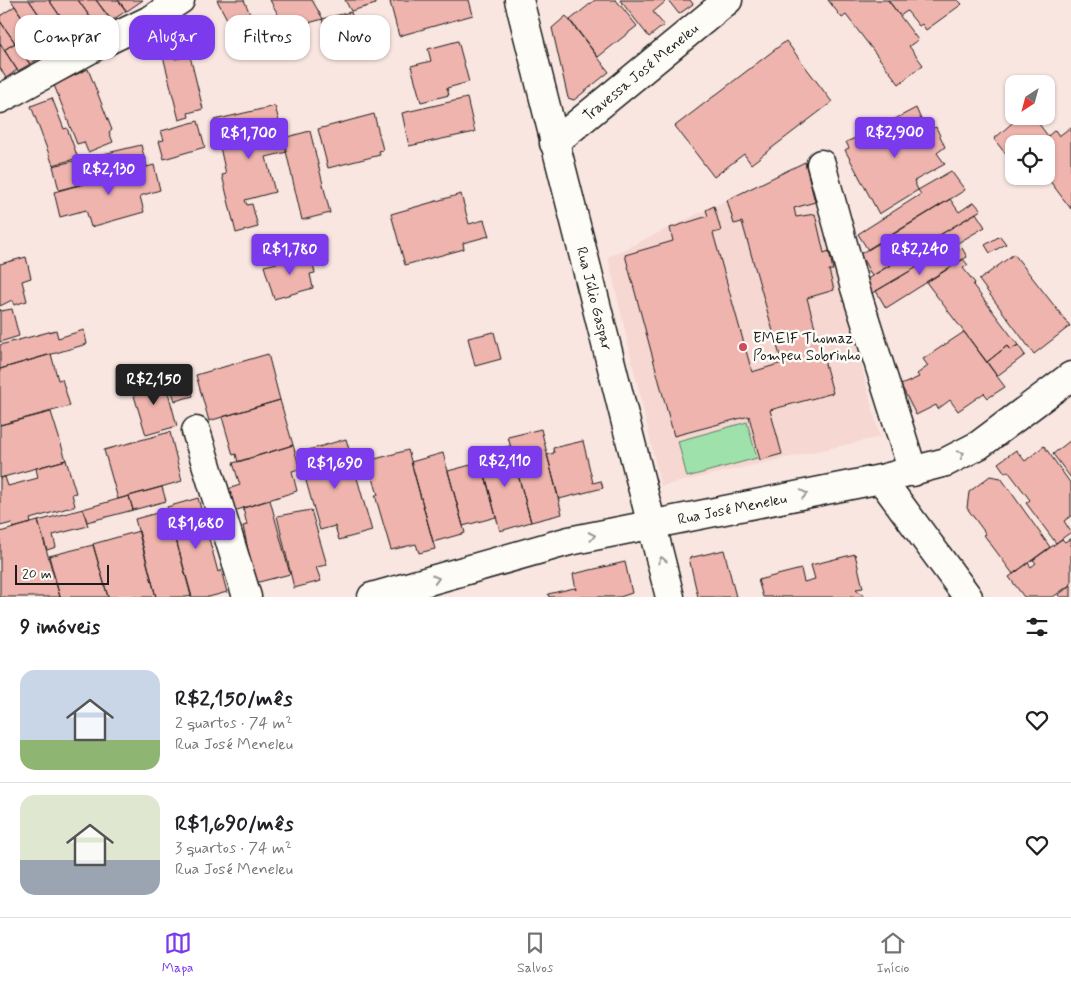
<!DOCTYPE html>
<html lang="pt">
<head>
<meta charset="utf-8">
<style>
  body { margin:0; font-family:Mynerve,sans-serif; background:#f2f2f2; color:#202124; height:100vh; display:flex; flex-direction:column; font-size:19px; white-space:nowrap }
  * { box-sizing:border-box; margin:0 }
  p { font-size:16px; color:#757577 }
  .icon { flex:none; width:28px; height:28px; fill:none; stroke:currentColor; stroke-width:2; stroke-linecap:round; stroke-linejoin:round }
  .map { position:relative; height:597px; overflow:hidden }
  .panel { display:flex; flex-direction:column; background:#fff; flex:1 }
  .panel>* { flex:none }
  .banner { position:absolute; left:15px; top:15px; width:500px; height:45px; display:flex; gap:10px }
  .needle { width:32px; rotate:216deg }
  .controls { position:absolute; left:1005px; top:75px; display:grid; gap:10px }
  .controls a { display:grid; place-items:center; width:50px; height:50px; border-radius:10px; background:#fff; box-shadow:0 1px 4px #0004; font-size:25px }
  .scale { position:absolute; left:15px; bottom:12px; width:94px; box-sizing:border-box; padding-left:5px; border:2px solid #1c1c1c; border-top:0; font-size:14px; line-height:18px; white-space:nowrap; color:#1c1c1c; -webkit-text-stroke:4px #fdfcf7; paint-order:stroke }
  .price { position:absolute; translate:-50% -42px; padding:0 11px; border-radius:5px; background:#7c3aed; color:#fff; font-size:16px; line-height:32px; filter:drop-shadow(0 1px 2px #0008) }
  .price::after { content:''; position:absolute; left:50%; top:30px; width:15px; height:11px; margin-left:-8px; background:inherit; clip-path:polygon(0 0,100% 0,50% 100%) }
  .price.on { background:#222; color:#fff }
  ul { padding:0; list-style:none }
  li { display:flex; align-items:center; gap:15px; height:125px; padding:0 20px }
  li+li { border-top:1px solid #e0e0e0 }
  li span { display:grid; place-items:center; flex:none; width:140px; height:100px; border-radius:15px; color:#555 }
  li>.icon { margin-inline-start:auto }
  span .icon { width:60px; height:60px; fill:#fffc; stroke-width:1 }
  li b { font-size:21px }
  h2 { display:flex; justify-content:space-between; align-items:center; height:60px; padding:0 20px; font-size:21px }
  .chip { padding:0 18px; border-radius:15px; background:#fff; box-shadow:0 1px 4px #0004; font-size:18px; line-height:45px }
  .chip.on { background:#7c3aed; color:#fff }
  .menu { display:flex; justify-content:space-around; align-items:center; height:70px; border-top:1px solid #e0e0e0; background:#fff; font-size:14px; color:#757577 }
  .menu a { display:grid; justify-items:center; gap:2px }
  .menu .on { color:#7c3aed }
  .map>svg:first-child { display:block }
</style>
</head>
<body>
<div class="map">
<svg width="1071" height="597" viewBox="0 0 1071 597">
  <rect width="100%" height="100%" fill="#f9e6e1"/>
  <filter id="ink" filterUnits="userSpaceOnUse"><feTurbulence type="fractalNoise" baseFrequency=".02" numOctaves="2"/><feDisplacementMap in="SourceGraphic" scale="10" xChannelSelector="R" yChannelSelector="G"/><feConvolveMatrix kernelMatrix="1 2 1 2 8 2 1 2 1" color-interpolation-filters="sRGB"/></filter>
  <g filter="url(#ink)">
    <path fill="#f6d7d1" d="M 808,161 L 880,437 L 661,486 L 608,257 Z"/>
    <path fill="#9fe1ab" stroke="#5e7e64" d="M 747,422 L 757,458 L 687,477 L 678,441 Z"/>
    <path fill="#efb4ad" stroke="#1c1c1c" d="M 11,0 L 29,0 L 58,42 L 44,51 Z
      M 29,0 L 49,0 L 78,42 L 64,52 Z
      M 49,0 L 78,0 L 100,31 L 80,45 Z
      M 78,0 L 96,0 L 113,22 L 100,31 Z
      M 96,0 L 118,0 L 126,11 L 111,21 Z
      M 118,0 L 143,0 L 127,11 Z
      M 217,0 L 244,0 L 250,14 L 228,21 Z
      M 270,0 L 312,0 L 323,19 L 286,29 Z
      M 345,0 L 375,0 L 376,4 L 351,11 Z
      M 398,0 L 469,0 L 473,15 L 399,36 L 390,2 Z
      M 595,0 L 616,0 L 637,26 L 598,57 L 570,20 Z
      M 620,0 L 664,0 L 665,2 L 653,12 L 664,25 L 649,37 Z
      M 668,0 L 690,0 L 693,4 L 679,14 Z
      M 828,0 L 888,0 L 918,40 L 909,46 L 923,65 L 899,84 L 846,15 L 842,18 Z
      M 888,0 L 958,0 L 962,4 L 926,30 L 922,24 L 919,26 L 907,11 L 900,16 Z
      M 15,6 L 46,54 L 30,64 L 0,21 L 0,16 Z
      M 351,12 L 359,40 L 332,48 L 322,19 Z
      M 566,16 L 609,72 L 574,100 L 568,98 L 552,28 Z
      M 0,21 L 15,43 L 4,50 L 0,43 Z
      M 458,41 L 469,82 L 447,88 L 449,95 L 421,102 L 411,66 L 431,61 L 428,49 Z
      M 786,41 L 832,102 L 751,164 L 744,154 L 714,177 L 675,126 Z
      M 0,43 L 17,70 L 6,78 L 0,68 Z
      M 15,43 L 30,64 L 18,71 L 4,50 Z
      M 172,50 L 175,59 L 190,56 L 203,109 L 188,113 L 189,117 L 179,120 L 162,52 Z
      M 88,69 L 112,130 L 109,132 L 113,142 L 88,152 L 84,142 L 77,144 L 54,85 Z
      M 52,98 L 64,129 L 67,128 L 78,158 L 53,165 L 31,106 Z
      M 467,98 L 475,132 L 409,146 L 402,113 Z
      M 275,106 L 287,152 L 266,157 L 275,192 L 245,200 L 247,205 L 252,204 L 258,227 L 236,233 L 222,175 L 226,174 L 214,120 Z
      M 916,108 L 926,131 L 936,127 L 945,147 L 937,153 L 945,164 L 914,181 L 918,190 L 879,214 L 845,150 L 849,148 L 846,142 L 894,122 L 893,120 Z
      M 374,114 L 383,150 L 379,151 L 380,155 L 328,168 L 318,129 Z
      M 1020,116 L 1033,116 L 1048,136 L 1055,130 L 1059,136 L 1071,127 L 1071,209 L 1046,176 L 1046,144 L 1014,144 L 1014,165 L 994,139 Z
      M 198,121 L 205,147 L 164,159 L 159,141 L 164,140 L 161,131 Z
      M 310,131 L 330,213 L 302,220 L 283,138 Z
      M 141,145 L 147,167 L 59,190 L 53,166 Z
      M 805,162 L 815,202 L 794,208 L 796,217 L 815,214 L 824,253 L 829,251 L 833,270 L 829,270 L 834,290 L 807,298 L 833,393 L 770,410 L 782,454 L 760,460 L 749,416 L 674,436 L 625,255 L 673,241 L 670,228 L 708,216 L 706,210 L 714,206 L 721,231 L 713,233 L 752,372 L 782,363 L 742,222 L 734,224 L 727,200 Z
      M 154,165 L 160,190 L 140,196 L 144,212 L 91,227 L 86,210 L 60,217 L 54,192 Z
      M 951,171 L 965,190 L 868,250 L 858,234 L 921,194 L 918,190 Z
      M 461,194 L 469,224 L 484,220 L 489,236 L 463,243 L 464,249 L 405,265 L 391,214 Z
      M 950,199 L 959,212 L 974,202 L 981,210 L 872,276 L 860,254 Z
      M 976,213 L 985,227 L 871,294 L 864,281 Z
      M 1000,236 L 1006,244 L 990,253 L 985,245 Z
      M 956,244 L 959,249 L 962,248 L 967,257 L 886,308 L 876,291 Z
      M 1014,254 L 1070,326 L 1034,354 L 979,280 Z
      M 311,255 L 315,273 L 310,274 L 313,288 L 274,299 L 264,266 Z
      M 26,257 L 31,278 L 22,281 L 27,301 L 14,305 L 12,300 L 0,306 L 0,264 Z
      M 963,259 L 968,265 L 963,268 L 975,283 L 973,285 L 1018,345 L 1010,350 L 1007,346 L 987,362 L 926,282 Z
      M 0,309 L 1,311 L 12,309 L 19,336 L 0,342 Z
      M 56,330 L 58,338 L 84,330 L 87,344 L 0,369 L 0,345 Z
      M 494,332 L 501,359 L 475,366 L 468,338 Z
      M 964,332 L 1005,387 L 988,398 L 984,393 L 958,411 L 950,400 L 938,409 L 936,405 L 916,415 L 901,385 L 919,377 L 917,374 L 928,366 L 923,359 Z
      M 1018,345 L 1025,355 L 997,376 L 987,362 L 1007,346 L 1010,350 Z
      M 51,354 L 58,380 L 62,379 L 70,406 L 0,425 L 0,369 Z
      M 268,354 L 280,400 L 209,421 L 196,375 Z
      M 164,377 L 177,426 L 146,435 L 131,386 Z
      M 188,377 L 193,396 L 175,401 L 169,382 Z
      M 280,400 L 293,445 L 238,462 L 236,454 L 233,455 L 222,417 Z
      M 51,412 L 66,460 L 0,478 L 0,425 Z
      M 541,429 L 562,514 L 531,522 L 508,437 Z
      M 170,432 L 182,481 L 118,499 L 104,450 Z
      M 346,439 L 372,531 L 339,540 L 335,526 L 320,530 L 298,453 Z
      M 1071,440 L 1071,478 L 1053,454 Z
      M 583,441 L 593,483 L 601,481 L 603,488 L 559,499 L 547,455 L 554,453 L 553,448 Z
      M 293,445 L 300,469 L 292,471 L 297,491 L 234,511 L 228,489 L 240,485 L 233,463 Z
      M 510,446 L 531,522 L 500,531 L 479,454 Z
      M 1044,446 L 1071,484 L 1071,516 L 1064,521 L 1071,532 L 1056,543 L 1026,503 L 1030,500 L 1008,471 L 1005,473 L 998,463 L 1016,450 L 1025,461 Z
      M 408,450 L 435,549 L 419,553 L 416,544 L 391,550 L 375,495 L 378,495 L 368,461 Z
      M 443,453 L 465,533 L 433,542 L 411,462 Z
      M 66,460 L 76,493 L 72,494 L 75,506 L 30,519 L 31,523 L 13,528 L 12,523 L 0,526 L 0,478 L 5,477 L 8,486 L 38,478 L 36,468 Z
      M 482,462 L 496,517 L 463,526 L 448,471 Z
      M 990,476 L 1001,478 L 1050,547 L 1013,574 L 984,535 L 986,534 L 967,508 L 969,492 Z
      M 162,487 L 166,501 L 133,510 L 129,496 Z
      M 129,496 L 133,510 L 87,522 L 83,509 Z
      M 198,498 L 218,572 L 221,570 L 227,592 L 209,597 L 192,597 L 167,507 Z
      M 270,500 L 290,574 L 255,583 L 243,526 L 247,525 L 243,508 Z
      M 83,509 L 88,526 L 53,535 L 56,547 L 47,550 L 38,521 Z
      M 168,510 L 191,596 L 187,597 L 156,597 L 135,519 Z
      M 311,510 L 327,565 L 316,567 L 321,581 L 294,588 L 277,516 Z
      M 38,521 L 60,597 L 0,597 L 0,532 Z
      M 139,531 L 156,597 L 108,597 L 93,544 Z
      M 1071,538 L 1071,584 L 1053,597 L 1024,597 L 1009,577 L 1028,563 L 1031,567 L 1036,563 L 1033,560 L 1062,539 L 1065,542 Z
      M 93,545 L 108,597 L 60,597 L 49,556 Z
      M 724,550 L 736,597 L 698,597 L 689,558 Z
      M 855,554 L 863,588 L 856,589 L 865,597 L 763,597 L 758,580 L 801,569 L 804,582 L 815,579 L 811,565 Z
      M 625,562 L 632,593 L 620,597 L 549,597 L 548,594 L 574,588 L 576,590 L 573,574 Z
      M 1071,585 L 1071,597 L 1060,597 L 1058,595 Z"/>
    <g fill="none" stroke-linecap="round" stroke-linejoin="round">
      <g stroke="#1c1c1c" stroke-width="31">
        <g id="minor">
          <path id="s1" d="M 519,0 L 670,597"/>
          <path d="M 0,99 L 98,45 L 152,19 L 180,0"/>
          <path id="s2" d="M 554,143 L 728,0"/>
          <path d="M 821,164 L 855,288 L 913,472"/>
          <path d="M 196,431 L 247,597"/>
          <path d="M 881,479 L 968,597"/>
          <path id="s3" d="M 372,597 L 569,541 L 881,479 L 946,462 L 979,445 L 1071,376"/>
        </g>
      </g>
      <use href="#minor" stroke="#fdfcf7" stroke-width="28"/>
    </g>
    <defs><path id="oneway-chevron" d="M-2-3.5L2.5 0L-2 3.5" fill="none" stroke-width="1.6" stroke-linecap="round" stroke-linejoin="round" transform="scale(1.25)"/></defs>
    <g stroke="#989794">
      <use href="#oneway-chevron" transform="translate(961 454) rotate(-26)"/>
      <use href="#oneway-chevron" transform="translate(804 494) rotate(-11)"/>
      <use href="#oneway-chevron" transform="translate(592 536) rotate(-12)"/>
      <use href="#oneway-chevron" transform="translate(662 560) rotate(-103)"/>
      <use href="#oneway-chevron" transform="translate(436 579) rotate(-16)"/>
    </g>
  </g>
  <circle fill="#d1495b" stroke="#fdfcf7" stroke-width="2" cx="743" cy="347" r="5"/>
  <g text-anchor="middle" stroke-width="5" stroke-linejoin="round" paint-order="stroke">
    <g font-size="15" fill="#1c1c1c" stroke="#fdfcf7">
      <text dy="5" stroke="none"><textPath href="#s2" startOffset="112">Travessa José Meneleu</textPath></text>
      <text dy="5" stroke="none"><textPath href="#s1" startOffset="308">Rua Júlio Gaspar</textPath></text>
      <text dy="5" stroke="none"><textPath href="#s3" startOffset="371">Rua José Meneleu</textPath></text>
    </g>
    <g font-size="15" fill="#1c1c1c" stroke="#fdfcf7" text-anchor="start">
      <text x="753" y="343">EMEIF Thomaz<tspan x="753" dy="17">Pompeu Sobrinho</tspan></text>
    </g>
  </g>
</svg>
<div class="controls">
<a><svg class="needle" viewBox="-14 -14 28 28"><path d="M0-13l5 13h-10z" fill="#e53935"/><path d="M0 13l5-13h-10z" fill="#757577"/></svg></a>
<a><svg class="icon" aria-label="locate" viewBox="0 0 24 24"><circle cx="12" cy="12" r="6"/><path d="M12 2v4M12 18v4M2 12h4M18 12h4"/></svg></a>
</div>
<div class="scale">20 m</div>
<b class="price" style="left:895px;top:159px">R$2,900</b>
<b class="price" style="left:249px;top:160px">R$1,700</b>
<b class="price" style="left:109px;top:196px">R$2,130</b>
<b class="price" style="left:290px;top:276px">R$1,780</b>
<b class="price" style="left:920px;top:276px">R$2,240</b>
<b class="price on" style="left:154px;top:406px">R$2,150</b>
<b class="price" style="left:505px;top:488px">R$2,110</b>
<b class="price" style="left:335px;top:490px">R$1,690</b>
<b class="price" style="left:196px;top:550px">R$1,680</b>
<div class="banner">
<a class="chip">Comprar</a>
<a class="chip on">Alugar</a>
<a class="chip">Filtros</a>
<a class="chip">Novo</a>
</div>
</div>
<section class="panel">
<h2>9 imóveis<svg class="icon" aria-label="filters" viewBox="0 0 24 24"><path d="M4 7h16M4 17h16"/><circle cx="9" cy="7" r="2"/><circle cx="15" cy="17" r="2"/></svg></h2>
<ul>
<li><span style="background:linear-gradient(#c9d6e8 70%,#8fb573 0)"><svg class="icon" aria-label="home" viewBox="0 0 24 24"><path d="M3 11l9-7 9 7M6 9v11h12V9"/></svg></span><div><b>R$2,150/mês</b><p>2 quartos · 74 m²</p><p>Rua José Meneleu</p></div><svg class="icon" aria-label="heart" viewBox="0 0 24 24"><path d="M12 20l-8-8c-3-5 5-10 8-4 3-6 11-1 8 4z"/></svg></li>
<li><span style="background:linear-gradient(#dfe7d0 65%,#9aa5b1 0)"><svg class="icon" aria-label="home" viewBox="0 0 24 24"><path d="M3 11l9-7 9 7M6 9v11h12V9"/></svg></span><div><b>R$1,690/mês</b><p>3 quartos · 74 m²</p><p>Rua José Meneleu</p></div><svg class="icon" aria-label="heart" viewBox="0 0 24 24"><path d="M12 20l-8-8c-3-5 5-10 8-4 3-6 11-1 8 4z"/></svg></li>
</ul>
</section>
<nav class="menu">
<a class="on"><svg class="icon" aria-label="map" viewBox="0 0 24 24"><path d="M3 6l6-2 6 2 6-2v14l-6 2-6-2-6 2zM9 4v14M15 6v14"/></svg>Mapa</a>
<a><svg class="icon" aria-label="saved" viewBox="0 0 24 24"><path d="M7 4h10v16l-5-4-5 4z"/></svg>Salvos</a>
<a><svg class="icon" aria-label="home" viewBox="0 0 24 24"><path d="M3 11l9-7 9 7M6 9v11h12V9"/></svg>Início</a>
</nav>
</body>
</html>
